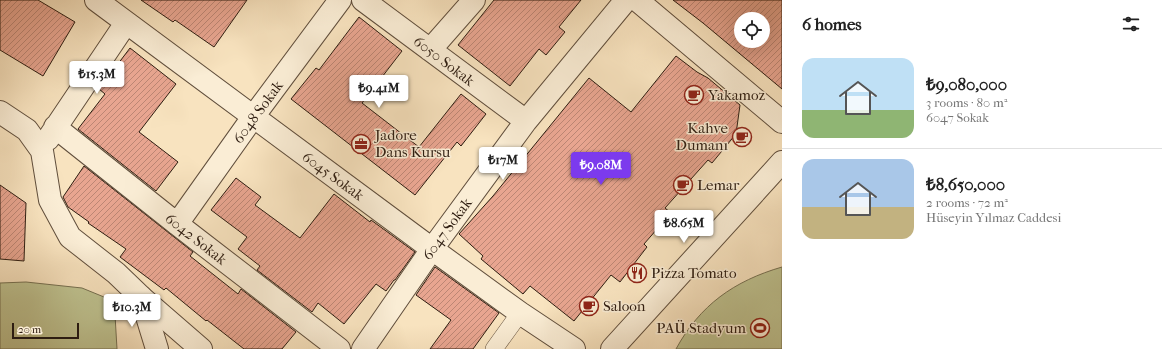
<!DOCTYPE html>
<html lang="en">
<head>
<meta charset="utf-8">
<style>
  body { margin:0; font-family:"IM FELL French Canon",serif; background:#f2f2f2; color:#222; height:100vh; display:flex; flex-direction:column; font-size:15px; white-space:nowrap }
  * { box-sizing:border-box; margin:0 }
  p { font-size:13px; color:#767676 }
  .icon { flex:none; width:22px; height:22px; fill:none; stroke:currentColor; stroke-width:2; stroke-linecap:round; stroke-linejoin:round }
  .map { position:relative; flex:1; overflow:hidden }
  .drawer { display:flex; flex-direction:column; background:#fff; width:380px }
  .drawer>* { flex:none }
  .tools { position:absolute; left:734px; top:12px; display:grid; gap:8px }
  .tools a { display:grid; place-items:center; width:36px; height:36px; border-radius:50%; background:#fff; box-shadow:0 4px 16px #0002; font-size:20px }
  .scale { position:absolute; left:12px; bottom:10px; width:67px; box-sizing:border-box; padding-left:4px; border:2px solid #2e1d11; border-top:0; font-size:11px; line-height:14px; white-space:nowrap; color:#2e1d11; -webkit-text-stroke:3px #faedd5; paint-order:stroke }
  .price { position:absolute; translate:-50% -34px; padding:0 9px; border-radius:4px; background:#fff; color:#222; font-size:13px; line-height:26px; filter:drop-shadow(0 1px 2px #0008) }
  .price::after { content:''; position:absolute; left:50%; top:24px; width:12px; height:9px; margin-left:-6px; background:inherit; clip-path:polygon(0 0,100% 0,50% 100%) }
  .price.active { background:#7c3aed; color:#fff }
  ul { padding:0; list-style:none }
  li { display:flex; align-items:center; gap:12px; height:100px; padding:0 20px }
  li+li { border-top:1px solid #e0e0e0 }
  li span { display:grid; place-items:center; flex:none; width:112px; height:80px; border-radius:12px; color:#555 }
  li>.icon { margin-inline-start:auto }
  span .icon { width:48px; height:48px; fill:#fffc; stroke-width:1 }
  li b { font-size:17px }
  h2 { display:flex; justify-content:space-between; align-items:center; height:48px; padding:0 20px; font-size:17px }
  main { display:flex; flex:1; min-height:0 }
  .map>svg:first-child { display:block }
</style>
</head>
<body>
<main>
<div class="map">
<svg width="782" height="349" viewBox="0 0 782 349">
  <defs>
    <pattern id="building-hatch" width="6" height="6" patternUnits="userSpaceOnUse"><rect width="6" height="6" fill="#e8a590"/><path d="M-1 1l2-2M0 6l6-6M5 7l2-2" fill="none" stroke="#bc8674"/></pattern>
  </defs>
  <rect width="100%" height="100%" fill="#f8e3bf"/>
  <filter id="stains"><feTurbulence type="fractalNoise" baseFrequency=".005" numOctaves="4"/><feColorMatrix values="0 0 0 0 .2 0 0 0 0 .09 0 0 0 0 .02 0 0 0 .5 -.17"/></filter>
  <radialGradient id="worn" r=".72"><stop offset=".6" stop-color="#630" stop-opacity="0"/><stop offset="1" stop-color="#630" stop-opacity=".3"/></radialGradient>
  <path fill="#bfc391" stroke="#767051" d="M 782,267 L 782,349 L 676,349 C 700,305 734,281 782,267 Z
    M 26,282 L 82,288 L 104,297 L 115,315 L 117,349 L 0,349 L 0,283 Z"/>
  <path fill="url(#building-hatch)" stroke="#2e1d11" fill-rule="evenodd" d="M 0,0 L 38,0 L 75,22 L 43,76 L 0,50 Z
    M 141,0 L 247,0 L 214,47 L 175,20 L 173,22 Z
    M 494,0 L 581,0 L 559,27 L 565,32 L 546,55 L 539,49 L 510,86 L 458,45 Z
    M 673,0 L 782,0 L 782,89 L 703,23 ZM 741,19 L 763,19 L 763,41 L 741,41 Z
    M 359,17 L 402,51 L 362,103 L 415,144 L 419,147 L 461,94 L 486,114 L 461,146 L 457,142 L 415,195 L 291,99 L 316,68 L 319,70 Z
    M 130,48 L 176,84 L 139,132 L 178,162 L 156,191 L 78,129 L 105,94 L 99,89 Z
    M 676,56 L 697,72 L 708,78 L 740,105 L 736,134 L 712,163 L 708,160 L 665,208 L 671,213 L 644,244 L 647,247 L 620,282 L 611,275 L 574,321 L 530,286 L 523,294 L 481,259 L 483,256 L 459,234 L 493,196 L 589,78 L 631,112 Z
    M 84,166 L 193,252 L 190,256 L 238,294 L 241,289 L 296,332 L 282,349 L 244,349 L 207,320 L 206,321 L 166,288 L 164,290 L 120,257 L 126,249 L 88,223 L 89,222 L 68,207 L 63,197 Z
    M 236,178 L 261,197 L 255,205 L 300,238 L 334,194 L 370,222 L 371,220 L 415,252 L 395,280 L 394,280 L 386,291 L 376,284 L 344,324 L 318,303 L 312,312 L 257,270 L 260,266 L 238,249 L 247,237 L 211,210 Z
    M 0,185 L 26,203 L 24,261 L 0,259 Z
    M 435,267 L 499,313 L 473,349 L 430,349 L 451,320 L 416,295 Z"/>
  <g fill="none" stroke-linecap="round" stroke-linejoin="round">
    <g stroke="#604e3c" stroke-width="18">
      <path id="pedestrian" d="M 494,349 L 520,313"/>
    </g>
    <g stroke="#604e3c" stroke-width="24">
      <path id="minor" d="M 96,0 L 432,249 L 520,313 L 574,349
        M 363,0 L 526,121
        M 637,0 L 782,122
        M 430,50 L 474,0
        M 55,127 L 177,224 L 339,349
        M 48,139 L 126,23
        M 177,224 L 253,117 L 340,0
        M 141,297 L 201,349
        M 363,349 L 432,249 L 526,121 L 626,0"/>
    </g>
    <g stroke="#604e3c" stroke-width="24">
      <path id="tertiary" d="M 0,112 L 27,130 L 42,151 L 50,200 L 70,237 L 116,273 L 141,297 L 157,349
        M 612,349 L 782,162"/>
    </g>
    <use href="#pedestrian" stroke="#faedd5" stroke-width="17"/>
    <use href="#minor" stroke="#faedd5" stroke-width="22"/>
    <use href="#tertiary" stroke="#faedd5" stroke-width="22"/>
  </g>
  <defs>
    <g id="cafe-ring" transform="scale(1)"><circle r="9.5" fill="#faedd5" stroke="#8f2418" stroke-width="1.5"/><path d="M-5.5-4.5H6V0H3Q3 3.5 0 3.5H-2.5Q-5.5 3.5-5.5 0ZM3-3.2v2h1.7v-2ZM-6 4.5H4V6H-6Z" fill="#8f2418"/></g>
    <g id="office-ring" transform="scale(1)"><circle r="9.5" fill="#faedd5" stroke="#8f2418" stroke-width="1.5"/><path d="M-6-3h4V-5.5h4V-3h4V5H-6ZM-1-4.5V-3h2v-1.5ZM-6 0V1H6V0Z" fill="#8f2418"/></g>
    <g id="restaurant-ring" transform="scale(1)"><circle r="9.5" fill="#faedd5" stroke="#8f2418" stroke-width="1.5"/><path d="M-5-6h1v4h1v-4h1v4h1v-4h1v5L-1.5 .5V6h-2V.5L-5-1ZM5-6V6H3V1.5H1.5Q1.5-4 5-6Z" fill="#8f2418"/></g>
    <g id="stadium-ring" transform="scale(1)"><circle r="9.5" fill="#faedd5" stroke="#8f2418" stroke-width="1.5"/><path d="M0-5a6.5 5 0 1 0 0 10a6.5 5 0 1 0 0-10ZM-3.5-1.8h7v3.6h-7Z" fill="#8f2418"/></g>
  </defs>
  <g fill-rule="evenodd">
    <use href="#cafe-ring" x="694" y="95"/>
    <use href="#cafe-ring" x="742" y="137"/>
    <use href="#office-ring" x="361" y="144"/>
    <use href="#cafe-ring" x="683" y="185"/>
    <use href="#restaurant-ring" x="637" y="273"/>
    <use href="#cafe-ring" x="589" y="306"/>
    <use href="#stadium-ring" x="760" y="328"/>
  </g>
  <g text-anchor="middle" stroke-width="3" stroke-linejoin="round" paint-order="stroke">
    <g font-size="15" fill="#2e1d11" stroke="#faedd5">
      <text transform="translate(444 61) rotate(37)" y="5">6050 Sokak</text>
      <text transform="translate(258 112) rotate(-54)" y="5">6048 Sokak</text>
      <text transform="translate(333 176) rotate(36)" y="5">6045 Sokak</text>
      <text transform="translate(447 229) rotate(-54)" y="5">6047 Sokak</text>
      <text transform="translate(196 239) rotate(38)" y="5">6042 Sokak</text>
    </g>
    <g font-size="15" fill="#2e1d11" stroke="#faedd5" text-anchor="start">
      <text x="708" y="100">Yakamoz</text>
      <text x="728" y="133" text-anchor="end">Kahve<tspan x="728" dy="17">Dumanı</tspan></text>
      <text x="375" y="140">Jadore<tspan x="375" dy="17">Dans Kursu</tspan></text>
      <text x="697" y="190">Lemar</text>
      <text x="651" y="278">Pizza Tomato</text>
      <text x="603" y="311">Saloon</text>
      <text x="746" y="333" text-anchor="end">PAÜ Stadyum</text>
    </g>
  </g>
  <rect width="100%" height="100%" filter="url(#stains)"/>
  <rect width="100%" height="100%" fill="url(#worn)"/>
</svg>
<div class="tools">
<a><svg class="icon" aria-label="locate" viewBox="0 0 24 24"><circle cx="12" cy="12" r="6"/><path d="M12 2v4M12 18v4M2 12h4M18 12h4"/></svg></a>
</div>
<div class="scale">20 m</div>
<b class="price" style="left:97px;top:95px">₺15.3M</b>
<b class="price" style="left:379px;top:109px">₺9.41M</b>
<b class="price" style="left:503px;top:181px">₺17M</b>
<b class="price active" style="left:601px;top:186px">₺9.08M</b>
<b class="price" style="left:684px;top:244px">₺8.65M</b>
<b class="price" style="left:132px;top:328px">₺10.3M</b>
</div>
<section class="drawer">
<h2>6 homes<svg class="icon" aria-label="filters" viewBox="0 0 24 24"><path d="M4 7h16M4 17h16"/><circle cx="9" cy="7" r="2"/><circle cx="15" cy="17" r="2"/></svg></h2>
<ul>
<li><span style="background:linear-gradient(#bfe0f5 65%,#8fb573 0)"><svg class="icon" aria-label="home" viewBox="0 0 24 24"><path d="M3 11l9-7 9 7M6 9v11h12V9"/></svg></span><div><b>₺9,080,000</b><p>3 rooms · 80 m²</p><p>6047 Sokak</p></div></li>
<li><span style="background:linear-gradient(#a9c7e8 60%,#c2b280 0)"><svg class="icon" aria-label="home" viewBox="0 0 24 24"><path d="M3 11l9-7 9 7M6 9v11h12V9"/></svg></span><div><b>₺8,650,000</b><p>2 rooms · 72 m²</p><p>Hüseyin Yılmaz Caddesi</p></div></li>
</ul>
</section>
</main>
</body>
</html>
